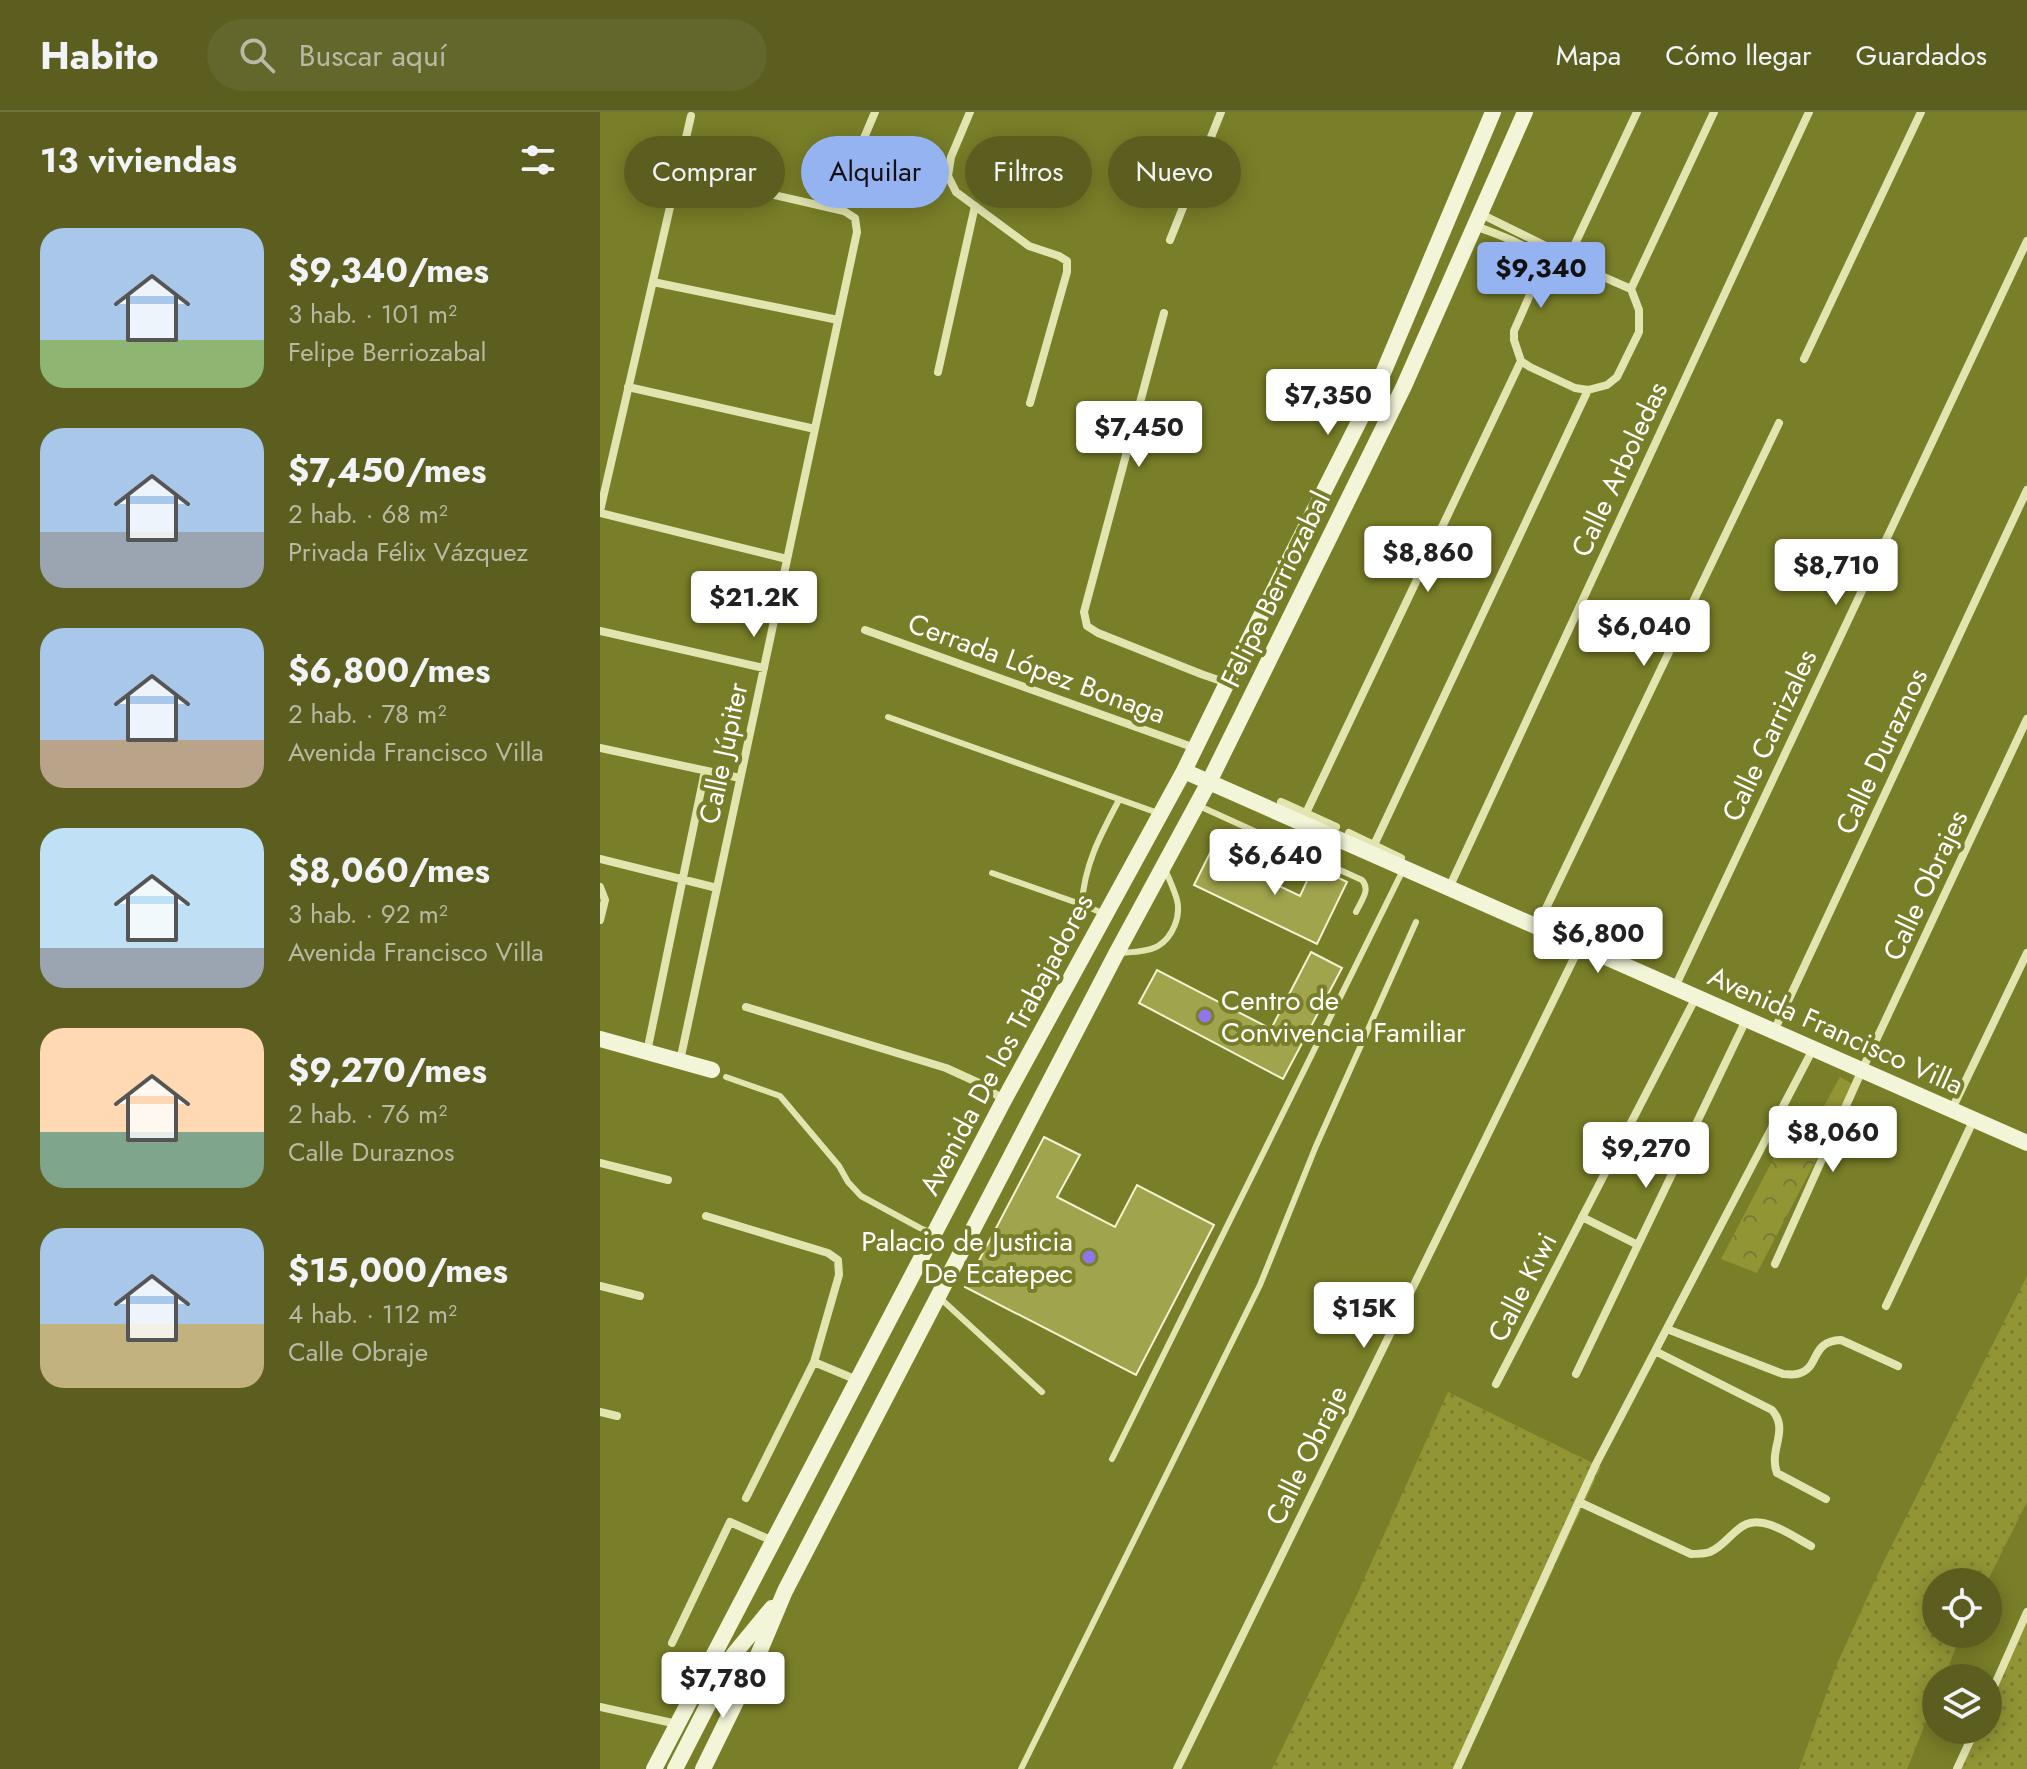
<!DOCTYPE html>
<html lang="es">
<head>
<meta charset="utf-8">
<style>
  body { margin:0; font-family:Jost,sans-serif; background:#64672b; color:#f1f3f6; height:100vh; display:flex; flex-direction:column; font-size:30px; white-space:nowrap }
  * { box-sizing:border-box; margin:0 }
  p { font-size:26px; color:#b8baa4 }
  .icon { flex:none; width:44px; height:44px; fill:none; stroke:currentColor; stroke-width:2; stroke-linecap:round; stroke-linejoin:round }
  .map { position:relative; flex:1; overflow:hidden }
  .details { display:flex; flex-direction:column; background:#5b5e1e; width:600px }
  .details>* { flex:none }
  .hud { position:absolute; left:24px; top:24px; width:760px; height:72px; display:flex; gap:16px }
  .buttons { position:absolute; left:1322px; top:1456px; display:grid; gap:16px }
  .buttons a { display:grid; place-items:center; width:80px; height:80px; border-radius:50%; background:#5b5e1e; box-shadow:0 4px 20px #0003; font-size:40px }
  .price { position:absolute; translate:-50% -68px; padding:0 18px; border-radius:8px; background:#fff; color:#222; font-size:26px; line-height:52px; filter:drop-shadow(0 2px 4px #0008) }
  .price::after { content:''; position:absolute; left:50%; top:48px; width:24px; height:18px; margin-left:-12px; background:inherit; clip-path:polygon(0 0,100% 0,50% 100%) }
  .price.on { background:#95b2f1; color:#111 }
  ul { padding:0; list-style:none }
  li { display:flex; align-items:center; gap:24px; height:200px; padding:0 40px }
  li span { display:grid; place-items:center; flex:none; width:224px; height:160px; border-radius:24px; color:#555 }
  li>.icon { margin-inline-start:auto }
  span .icon { width:96px; height:96px; fill:#fffc; stroke-width:1 }
  li b { font-size:34px }
  h2 { display:flex; justify-content:space-between; align-items:center; height:96px; padding:0 40px; font-size:34px }
  .chip { padding:0 28px; border-radius:36px; background:#5b5e1e; box-shadow:0 4px 20px #0003; font-size:28px; line-height:72px }
  .chip.on { background:#95b2f1; color:#111 }
  header { display:flex; align-items:center; gap:48px; box-sizing:border-box; height:112px; padding:0 40px; background:#5b5e1e; border-bottom:2px solid #70733c }
  header strong { font-size:38px }
  nav { display:flex; gap:44px; margin-inline-start:auto; font-size:28px }
  .search { width:560px; height:72px; background:#64672b; display:flex; align-items:center; gap:20px; box-sizing:border-box; padding:0 28px; border-radius:44px; color:#b8baa4; font-size:30px }
  main { display:flex; flex:1; min-height:0 }
  .map>svg:first-child { display:block }
</style>
</head>
<body>
<header>
<strong>Habito</strong>
<div class="search"><svg class="icon" aria-label="search" viewBox="0 0 24 24"><circle cx="10" cy="10" r="6"/><path d="M15 15l6 6"/></svg>Buscar aquí</div>
<nav><a>Mapa</a><a>Cómo llegar</a><a>Guardados</a></nav>
</header>
<main>
<section class="details">
<h2>13 viviendas<svg class="icon" aria-label="filters" viewBox="0 0 24 24"><path d="M4 7h16M4 17h16"/><circle cx="9" cy="7" r="2"/><circle cx="15" cy="17" r="2"/></svg></h2>
<ul>
<li><span style="background:linear-gradient(#a9c7e8 70%,#8fb573 0)"><svg class="icon" aria-label="home" viewBox="0 0 24 24"><path d="M3 11l9-7 9 7M6 9v11h12V9"/></svg></span><div><b>$9,340/mes</b><p>3 hab. · 101 m²</p><p>Felipe Berriozabal</p></div></li>
<li><span style="background:linear-gradient(#a9c7e8 65%,#9aa5b1 0)"><svg class="icon" aria-label="home" viewBox="0 0 24 24"><path d="M3 11l9-7 9 7M6 9v11h12V9"/></svg></span><div><b>$7,450/mes</b><p>2 hab. · 68 m²</p><p>Privada Félix Vázquez</p></div></li>
<li><span style="background:linear-gradient(#a9c7e8 70%,#b9a48a 0)"><svg class="icon" aria-label="home" viewBox="0 0 24 24"><path d="M3 11l9-7 9 7M6 9v11h12V9"/></svg></span><div><b>$6,800/mes</b><p>2 hab. · 78 m²</p><p>Avenida Francisco Villa</p></div></li>
<li><span style="background:linear-gradient(#bfe0f5 75%,#9aa5b1 0)"><svg class="icon" aria-label="home" viewBox="0 0 24 24"><path d="M3 11l9-7 9 7M6 9v11h12V9"/></svg></span><div><b>$8,060/mes</b><p>3 hab. · 92 m²</p><p>Avenida Francisco Villa</p></div></li>
<li><span style="background:linear-gradient(#ffd9b3 65%,#7fa58c 0)"><svg class="icon" aria-label="home" viewBox="0 0 24 24"><path d="M3 11l9-7 9 7M6 9v11h12V9"/></svg></span><div><b>$9,270/mes</b><p>2 hab. · 76 m²</p><p>Calle Duraznos</p></div></li>
<li><span style="background:linear-gradient(#a9c7e8 60%,#c2b280 0)"><svg class="icon" aria-label="home" viewBox="0 0 24 24"><path d="M3 11l9-7 9 7M6 9v11h12V9"/></svg></span><div><b>$15,000/mes</b><p>4 hab. · 112 m²</p><p>Calle Obraje</p></div></li>
</ul>
</section>
<div class="map">
<svg width="1427" height="1657" viewBox="0 0 1427 1657">
  <defs>
    <pattern id="grass-dots" width="8" height="8" patternUnits="userSpaceOnUse" patternTransform="scale(2)"><rect width="8" height="8" fill="#919533"/><path d="M2 2h.1M6 6h.1" fill="none" stroke="#797b3c" stroke-width="1.8" stroke-linecap="round"/></pattern>
    <pattern id="park-crowns" width="20" height="18" patternUnits="userSpaceOnUse" patternTransform="scale(2)"><rect width="20" height="18" fill="#919533"/><path d="M2 6a3 3 0 1 1 6 0M12 15a3 3 0 1 1 6 0" fill="none" stroke="#797b3c"/></pattern>
  </defs>
  <rect width="100%" height="100%" fill="#797e28"/>
  <path fill="url(#grass-dots)" d="M 1427,1164 L 1427,1390 L 1387,1470 L 1336,1470 L 1336,1522 L 1361,1522 L 1344,1566 L 1336,1566 L 1336,1585 L 1307,1657 L 1199,1657 L 1237,1552 L 1283,1451 Z
    M 848,1280 L 1001,1355 L 860,1657 L 672,1657 L 755,1487 Z
    M 1427,1498 L 1427,1657 L 1355,1657 L 1372,1618 L 1388,1618 L 1388,1584 Z"/>
  <path fill="url(#park-crowns)" d="M 1192,1011 L 1227,1027 L 1157,1161 L 1121,1147 Z"/>
  <path fill="#919533" d="M 1240,965 L 1254,973 L 1227,1027 L 1210,1019 Z"/>
  <path fill="#a0a44d" stroke="#f3f4d2" stroke-width="2" d="M 610,741 L 700,784 L 714,754 L 747,770 L 717,832 L 594,773 Z
    M 711,840 L 742,856 L 683,967 L 539,891 L 557,858 L 671,917 Z
    M 444,1025 L 480,1043 L 457,1085 L 515,1115 L 537,1073 L 614,1113 L 536,1263 L 365,1175 Z"/>
  <g fill="none" stroke-linecap="round" stroke-linejoin="round">
    <path stroke="#e2e5af" stroke-width="6" d="M 288,605 L 558,701
      M 597,693 L 762,768 C 771,778 761,789 756,800
      M 392,761 L 486,794 L 502,801
      M 482,792 C 484,753 501,722 519,688
      M 520,841 C 532,840 548,840 558,834 C 573,825 581,804 577,788 C 574,777 569,767 565,757
      M 126,965 L 180,984 L 239,1054 L 248,1070 L 261,1084 L 320,1116 L 334,1122
      M 341,1187 L 442,1280
      M 512,1347 L 804,756
      M 421,1657 L 660,1173 L 716,1034 L 816,810"/>
    <path stroke="#e2e5af" stroke-width="8" d="M 370,0 L 351,45 L 348,64 L 356,80 L 429,134 L 459,144 L 467,149 L 467,160 L 430,291
      M 264,26 L 275,0
      M 78,61 L 244,99 L 255,106 L 257,120 L 80,949
      M 881,102 L 954,138 L 967,149 L 1031,177 L 1039,198 L 1039,220 L 1017,265 L 1007,273 L 988,278 L 975,276 L 930,255 L 921,249 L 914,228 L 914,219 L 936,169 L 955,154 L 967,149 L 1037,0
      M 876,114 C 892,121 931,133 940,147 C 941,148 945,159 946,160
      M 570,128 L 621,0
      M 53,170 L 238,208
      M 1031,177 L 1114,0
      M 564,201 L 484,500 L 487,514 L 498,521 L 601,562 L 627,571
      M 1204,247 L 1321,0
      M 338,260 L 375,94
      M 28,275 L 215,317
      M 0,399 L 91,4
      M 0,401 L 187,447
      M 265,518 L 595,636
      M 0,519 L 164,556
      M 0,636 L 140,666
      M 681,690 L 736,715
      M 706,701 L 921,249
      M 749,721 L 801,746
      M 774,733 L 988,278
      M 0,747 L 117,776
      M 0,775 L 5,788 L 0,808
      M 849,776 L 1209,0
      M 937,815 L 1179,311
      M 1075,875 L 1427,129
      M 146,895 L 346,956 L 379,971 L 404,988
      M 1174,919 L 1427,378
      M 47,940 L 105,659
      M 1352,997 L 1427,841
      M 0,1051 L 68,1068
      M 106,1104 L 228,1141 L 238,1148 L 239,1163 L 214,1250 L 146,1386
      M 982,1105 L 1038,1133
      M 1175,1152 L 1262,958 L 1427,607
      M 0,1174 L 40,1184
      M 1286,1194 L 1374,1007
      M 1067,1217 L 1183,1262 C 1188,1262 1192,1263 1197,1262 C 1221,1257 1209,1229 1241,1228 L 1298,1254
      M 1055,1239 L 1172,1298 C 1190,1319 1168,1337 1177,1361 L 1226,1387
      M 214,1250 L 257,1268
      M 976,1262 L 1146,908
      M 896,1272 L 1096,885
      M 0,1300 L 17,1304
      M 979,1390 L 1091,1442 C 1097,1442 1104,1442 1110,1440 C 1133,1430 1138,1401 1171,1413 C 1185,1418 1198,1427 1211,1434
      M 72,1531 L 130,1410 L 173,1429
      M 1388,1588 L 1427,1500
      M 0,1595 L 77,1612
      M 577,1657 L 980,834
      M 857,1657 L 996,1352 L 1213,937
      M 1357,1657 L 1375,1618"/>
    <path stroke="#f3f5d8" stroke-width="16" d="M 584,659 L 1427,1031
      M 0,927 L 112,958
      M 54,1657 L 404,988 L 584,659 L 627,571 L 781,266 L 893,0
      M 75,1657 L 134,1542 L 172,1496
      M 103,1657 L 153,1555 L 185,1479 L 516,842 L 609,670 L 804,274 L 925,0"/>
  </g>
  <g fill="#8e76ec" stroke="#797e28" stroke-width="3">
    <circle cx="605" cy="904" r="8"/>
    <circle cx="489" cy="1145" r="8"/>
  </g>
  <g text-anchor="middle" stroke-width="8" stroke-linejoin="round" paint-order="stroke">
    <g font-size="28" fill="#fff" stroke="#797e28">
      <text transform="translate(1019 357) rotate(-65)" y="10">Calle Arboledas</text>
      <text transform="translate(675 477) rotate(-64)" y="10">Felipe Berriozabal</text>
      <text transform="translate(437 556) rotate(20)" y="10">Cerrada López Bonaga</text>
      <text transform="translate(1169 623) rotate(-65)" y="10">Calle Carrizales</text>
      <text transform="translate(1281 639) rotate(-65)" y="10">Calle Duraznos</text>
      <text transform="translate(123 641) rotate(-78)" y="10">Calle Júpiter</text>
      <text transform="translate(1325 773) rotate(-65)" y="10">Calle Obrajes</text>
      <text transform="translate(1236 918) rotate(24)" y="10">Avenida Francisco Villa</text>
      <text transform="translate(406 932) rotate(-62)" y="10">Avenida De los Trabajadores</text>
      <text transform="translate(922 1175) rotate(-63)" y="10">Calle Kiwi</text>
      <text transform="translate(706 1343) rotate(-64)" y="10">Calle Obraje</text>
    </g>
    <g font-size="28" fill="#fff" stroke="#797e28" text-anchor="start">
      <text x="621" y="898">Centro de<tspan x="621" dy="32">Convivencia Familiar</tspan></text>
      <text x="473" y="1139" text-anchor="end">Palacio de Justicia<tspan x="473" dy="32">De Ecatepec</tspan></text>
    </g>
  </g>
</svg>
<div class="buttons">
<a><svg class="icon" aria-label="locate" viewBox="0 0 24 24"><circle cx="12" cy="12" r="6"/><path d="M12 2v4M12 18v4M2 12h4M18 12h4"/></svg></a>
<a><svg class="icon" aria-label="layers" viewBox="0 0 24 24"><path d="M12 4l9 5-9 5-9-5zM3 14l9 5 9-5"/></svg></a>
</div>
<b class="price on" style="left:941px;top:198px">$9,340</b>
<b class="price" style="left:728px;top:325px">$7,350</b>
<b class="price" style="left:539px;top:357px">$7,450</b>
<b class="price" style="left:828px;top:482px">$8,860</b>
<b class="price" style="left:1236px;top:495px">$8,710</b>
<b class="price" style="left:154px;top:527px">$21.2K</b>
<b class="price" style="left:1044px;top:556px">$6,040</b>
<b class="price" style="left:675px;top:785px">$6,640</b>
<b class="price" style="left:998px;top:863px">$6,800</b>
<b class="price" style="left:1233px;top:1062px">$8,060</b>
<b class="price" style="left:1046px;top:1078px">$9,270</b>
<b class="price" style="left:764px;top:1238px">$15K</b>
<b class="price" style="left:123px;top:1608px">$7,780</b>
<div class="hud">
<a class="chip">Comprar</a>
<a class="chip on">Alquilar</a>
<a class="chip">Filtros</a>
<a class="chip">Nuevo</a>
</div>
</div>
</main>
</body>
</html>
